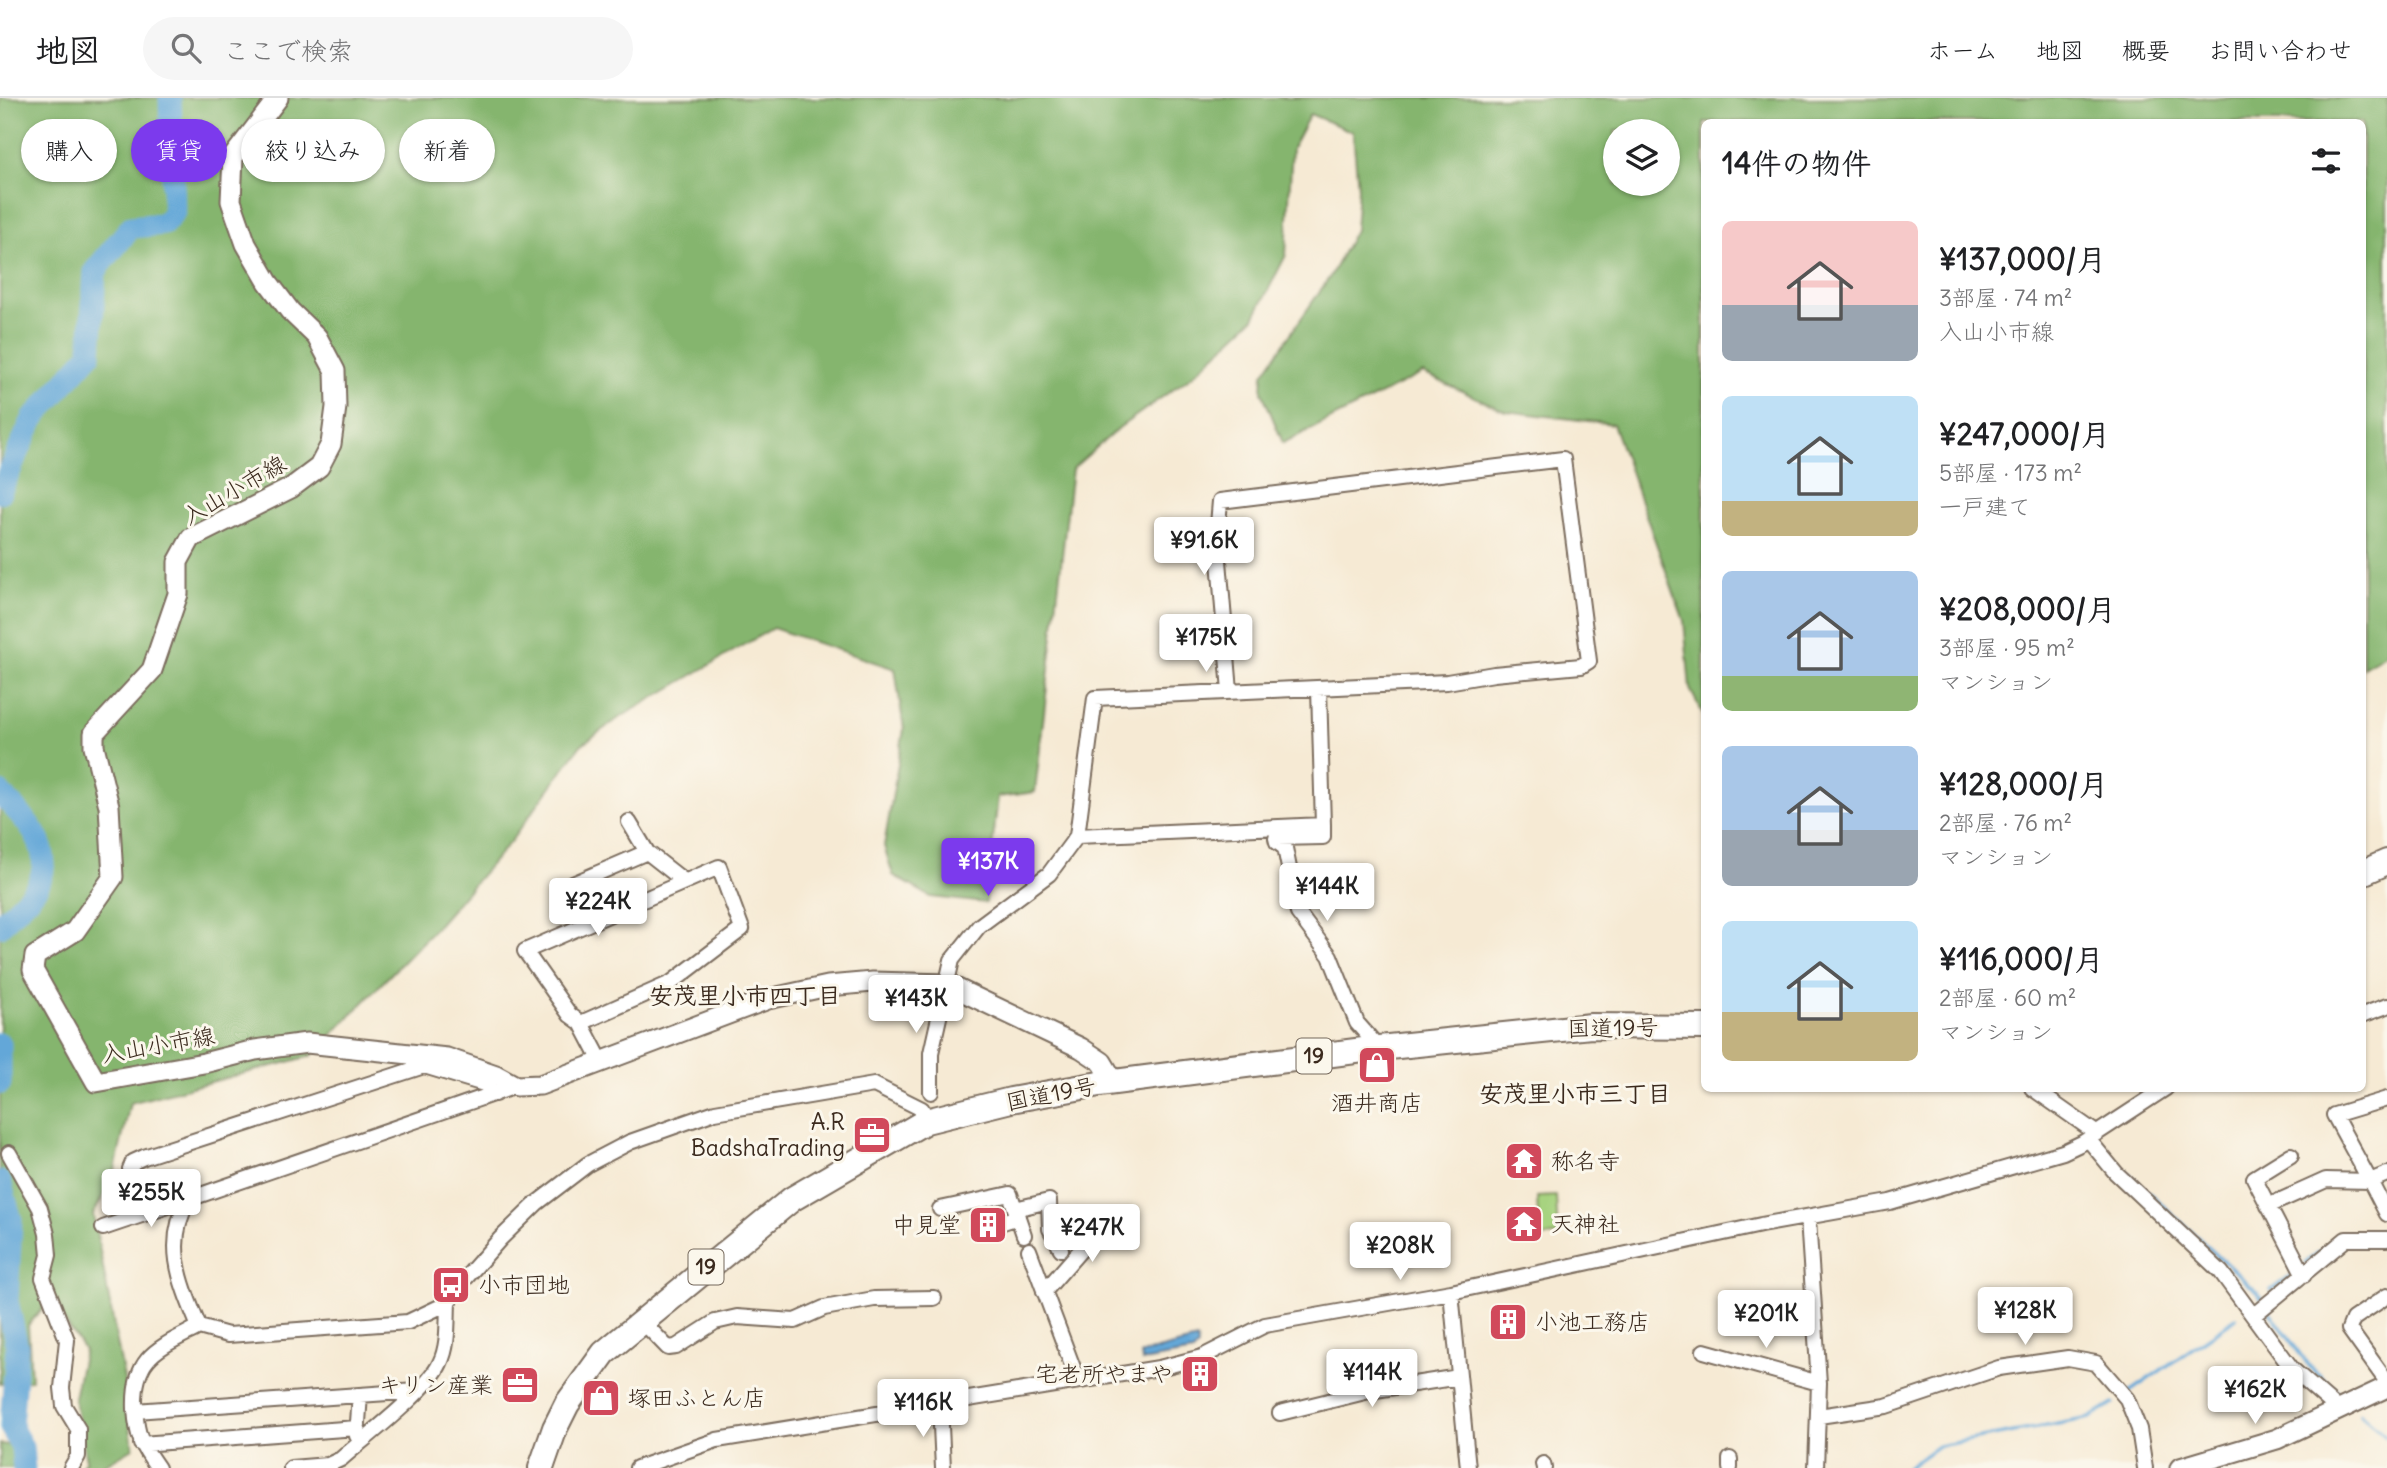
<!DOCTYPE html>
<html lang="ja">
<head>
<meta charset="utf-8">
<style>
  body { margin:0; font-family:Delius,"Klee One",sans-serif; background:#f6f6f6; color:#202124; height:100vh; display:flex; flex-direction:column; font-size:26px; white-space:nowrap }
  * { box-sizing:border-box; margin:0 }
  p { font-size:23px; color:#757577 }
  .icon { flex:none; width:38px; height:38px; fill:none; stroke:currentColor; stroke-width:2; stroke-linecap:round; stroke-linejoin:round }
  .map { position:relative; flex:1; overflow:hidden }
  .details { position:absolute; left:1701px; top:21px; width:665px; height:973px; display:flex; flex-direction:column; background:#fff; border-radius:10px; box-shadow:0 2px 5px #0004 }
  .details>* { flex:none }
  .guide { position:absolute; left:21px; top:21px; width:665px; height:63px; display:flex; gap:14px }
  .buttons { position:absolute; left:1603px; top:21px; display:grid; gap:14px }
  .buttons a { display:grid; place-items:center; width:77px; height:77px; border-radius:50%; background:#fff; box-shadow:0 2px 5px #0004; font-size:35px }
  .price { position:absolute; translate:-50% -60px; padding:0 16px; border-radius:7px; background:#fff; color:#222; font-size:23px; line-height:46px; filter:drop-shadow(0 2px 4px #0008) }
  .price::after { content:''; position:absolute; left:50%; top:42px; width:21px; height:16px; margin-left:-10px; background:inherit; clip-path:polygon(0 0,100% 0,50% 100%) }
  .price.active { background:#7c3aed; color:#fff }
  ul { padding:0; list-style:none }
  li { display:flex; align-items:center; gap:21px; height:175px; padding:0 21px }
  li span { display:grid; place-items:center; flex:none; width:196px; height:140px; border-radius:10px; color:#555 }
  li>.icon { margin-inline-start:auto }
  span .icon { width:84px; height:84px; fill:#fffc; stroke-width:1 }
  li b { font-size:30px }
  h2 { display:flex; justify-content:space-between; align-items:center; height:84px; padding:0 21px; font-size:30px }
  .chip { padding:0 24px; border-radius:32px; background:#fff; box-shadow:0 2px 5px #0004; font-size:24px; line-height:63px }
  .chip.active { background:#7c3aed; color:#fff }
  header { display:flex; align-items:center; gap:42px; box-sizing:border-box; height:98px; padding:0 35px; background:#fff; border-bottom:2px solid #e0e0e0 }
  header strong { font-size:33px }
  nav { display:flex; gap:38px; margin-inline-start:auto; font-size:24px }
  .search { width:490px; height:63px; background:#f6f6f6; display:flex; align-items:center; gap:18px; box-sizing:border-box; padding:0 24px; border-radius:38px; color:#757577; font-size:26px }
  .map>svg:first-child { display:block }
</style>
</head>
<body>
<header>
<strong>地図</strong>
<div class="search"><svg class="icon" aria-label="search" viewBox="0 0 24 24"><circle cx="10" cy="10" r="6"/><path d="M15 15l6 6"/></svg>ここで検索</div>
<nav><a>ホーム</a><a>地図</a><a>概要</a><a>お問い合わせ</a></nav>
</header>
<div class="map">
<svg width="2387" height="1370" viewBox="0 0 2387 1370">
  <rect width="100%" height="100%" fill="#fbf7ec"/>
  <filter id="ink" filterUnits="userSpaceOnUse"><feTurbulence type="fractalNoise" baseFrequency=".0143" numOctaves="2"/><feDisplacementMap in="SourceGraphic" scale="14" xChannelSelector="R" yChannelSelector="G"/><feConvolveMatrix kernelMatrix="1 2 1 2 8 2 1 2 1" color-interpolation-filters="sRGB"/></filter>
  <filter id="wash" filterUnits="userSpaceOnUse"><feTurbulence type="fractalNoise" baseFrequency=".00686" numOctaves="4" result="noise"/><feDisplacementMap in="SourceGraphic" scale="28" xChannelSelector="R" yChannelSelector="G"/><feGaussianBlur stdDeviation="1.57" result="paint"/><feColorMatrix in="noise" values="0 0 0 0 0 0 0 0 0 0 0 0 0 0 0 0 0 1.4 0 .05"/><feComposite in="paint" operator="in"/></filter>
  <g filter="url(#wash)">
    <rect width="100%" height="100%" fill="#f6ead4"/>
    <path fill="#a7d380" stroke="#717e4f" stroke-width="2" d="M 1556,1098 L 1558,1138 L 1539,1139 L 1537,1099 Z"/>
    <path fill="#85b56e" stroke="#607046" stroke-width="2" fill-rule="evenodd" d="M 0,0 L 2387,0 L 2387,555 L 2363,569 L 2362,24 L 1704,24 L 1704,618 L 1690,591 L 1684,523 L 1613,326 L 1505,313 L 1423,275 L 1283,345 L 1262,294 L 1263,276 L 1331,177 L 1355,132 L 1358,90 L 1353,34 L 1310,16 L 1292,50 L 1286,157 L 1254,220 L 1192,278 L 1120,329 L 1072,371 L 1035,694 L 998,699 L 986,805 L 931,799 L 893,777 L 884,748 L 904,631 L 895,571 L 773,530 L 619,620 L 581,647 L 511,743 L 429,837 L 311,958 L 130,1005 L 113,1081 L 93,1116 L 124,1281 L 133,1350 L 99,1370 L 80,1370 L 86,1362 L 74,1300 L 84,1252 L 50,1202 L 28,1227 L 31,1282 L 0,1286 ZM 1615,33 L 1668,33 L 1668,86 L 1615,86 Z
      M 0,1346 L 31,1349 L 34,1370 L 0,1370 Z"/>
    <path fill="#63a7d8" stroke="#4f687b" stroke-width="2" d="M 1197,1242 L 1198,1249 L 1193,1254 L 1142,1263 L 1141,1256 Z"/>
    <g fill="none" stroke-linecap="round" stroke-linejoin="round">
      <path stroke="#63a7d8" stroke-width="3.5" d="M 2121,1069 L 2257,1194 L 2264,1205
        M 2341,1137 L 2384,1133
        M 2306,1164 L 2324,1150
        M 2271,1192 L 2294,1175
        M 2268,1211 L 2307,1266 L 2341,1296
        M 2128,1295 L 2236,1220
        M 2360,1316 L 2387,1339
        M 1907,1370 L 1938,1348 L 2090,1320 L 2113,1306"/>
      <path stroke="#63a7d8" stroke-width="23" d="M 0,394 L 33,321 L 90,256 L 95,173 L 131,129 L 164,126 L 174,114 L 170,0
        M 0,695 C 24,719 58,751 37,788 C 29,802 11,815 0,828
        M 0,946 L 0,985
        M 0,1084 L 11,1122 L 7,1203 L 17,1249 L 11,1329 L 22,1349 L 24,1370"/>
    </g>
  </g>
  <g filter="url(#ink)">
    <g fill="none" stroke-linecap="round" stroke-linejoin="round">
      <g stroke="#7c6d5e" stroke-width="18">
        <path id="street" d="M 629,724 L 647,754
          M 1323,727 L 1323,739 L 1276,740 L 1277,744 L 1285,750 L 1298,815 L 1330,858 L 1357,925 L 1379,950
          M 1077,738 L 1323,727 L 1319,591
          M 568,788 L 647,754 L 684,783
          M 2362,917 L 2387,908
          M 581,925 L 671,885 L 742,831 L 719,769 L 525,853 L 570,917 L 581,925 L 602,965
          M 516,988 L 189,1101 C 163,1146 181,1185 199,1229 L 228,1237 L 408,1224 L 448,1205 L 457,1190 L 500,1141 L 537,1105 L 588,1066 L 630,1044 L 715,1014 L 874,987 L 922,1011 L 926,1023
          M 2032,990 L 2096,1035
          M 931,994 L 931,955 L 952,862 L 979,828 L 1049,776 L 1077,738 L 1095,600 L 1447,584 L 1494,576 L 1581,568 L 1589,563 L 1563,361 L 1220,403 L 1217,439 L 1230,593
          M 2088,1041 L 2116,1075 L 2221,1174 L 2292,1271 L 2340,1313
          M 9,1055 L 40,1110 L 47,1136 L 49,1157 L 43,1180 L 67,1242 L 62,1290 L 64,1308 L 78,1331 L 78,1358 L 71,1370
          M 2291,1057 L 2254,1080 L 2304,1177
          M 2387,1076 L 2370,1083 L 2387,1116
          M 2370,1083 L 2334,1017 L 2387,1001
          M 2268,1108 L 2326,1082 L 2370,1083
          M 156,1111 L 135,1084 L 130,1071 L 133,1064 L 144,1059 L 424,968 L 484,986 L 495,996
          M 940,1111 L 1010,1096 L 1024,1137
          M 1015,1111 L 1049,1103 L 1050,1131 L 1061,1151
          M 1808,1121 L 1819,1285 L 1816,1370
          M 997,1126 L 1018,1119
          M 103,1130 L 189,1101
          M 1029,1152 L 1078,1283
          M 1044,1194 L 1098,1132 L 1098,1120
          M 1451,1194 L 1468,1370
          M 2387,1198 L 2353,1221 L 2349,1231 L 2387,1284
          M 2254,1217 L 2346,1141 L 2387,1141
          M 641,1222 L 668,1250 L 676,1249 L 715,1224 L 737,1219 L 795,1223 L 824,1210 L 874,1201 L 934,1200
          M 1704,1253 L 1819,1285
          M 940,1307 L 943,1370
          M 135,1313 L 416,1293
          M 1280,1315 L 1369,1293 L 1459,1279
          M 1819,1318 L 1886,1308 L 1999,1270 L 2068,1260 L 2096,1265 L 2127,1301 L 2139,1331 L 2145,1370
          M 357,1338 L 360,1297
          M 141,1346 L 357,1330
          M 1730,1361 L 1730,1370
          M 1543,1366 L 1544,1370
          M 158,1370 C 141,1346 137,1339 135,1311 C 133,1258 157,1251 199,1229
          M 291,1370 L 328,1367 L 341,1361 C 366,1339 428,1292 440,1265 C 449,1247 447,1224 448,1205
          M 637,1370 L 717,1342 L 1159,1270 L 1202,1259 L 1265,1227 L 1451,1194 L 1761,1127 L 1890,1104 L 2063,1054 L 2082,1045 L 2166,990"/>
      </g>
      <g stroke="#7c6d5e" stroke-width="23">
        <path id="secondary" d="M 278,0 L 233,59 L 231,103 L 246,146 L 268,184 L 290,213 L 317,239 L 335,273 L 336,309 L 331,346 L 319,369 L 291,390 L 191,440 L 178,464 L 178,496 L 152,572 L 94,635 L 94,648 L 109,708 L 113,779 L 75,833 L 35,858 L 33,872 L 96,984 L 204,965 L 255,952 L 307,945 L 447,960 L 496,977 L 516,988 L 540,987 L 768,901 L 828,888 L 873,884 L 947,886 L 1081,950 L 1102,964 L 1114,984
          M 2180,1370 L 2277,1341 L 2387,1289"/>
      </g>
      <g stroke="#7c6d5e" stroke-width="28">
        <path id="highway" d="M 2362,775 L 2387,764
          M 541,1370 L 555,1330 L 567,1306 L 604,1255 L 792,1101 L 926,1023 L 1011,1002 L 1099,986 L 1379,950 L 1591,928 L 1704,929"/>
      </g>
      <use href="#street" stroke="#fff" stroke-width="14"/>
      <use href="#secondary" stroke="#fff" stroke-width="19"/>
      <use href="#highway" stroke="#fff" stroke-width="24"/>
    </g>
  </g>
  <defs>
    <g id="shop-square" transform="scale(2.0125)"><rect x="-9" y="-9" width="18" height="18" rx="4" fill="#d1495b" stroke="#fbf7ec"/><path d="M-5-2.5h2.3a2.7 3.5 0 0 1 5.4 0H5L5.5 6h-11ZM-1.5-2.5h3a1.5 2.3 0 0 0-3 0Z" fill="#fff"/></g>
    <g id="office-square" transform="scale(2.0125)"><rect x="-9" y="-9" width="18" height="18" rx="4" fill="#d1495b" stroke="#fbf7ec"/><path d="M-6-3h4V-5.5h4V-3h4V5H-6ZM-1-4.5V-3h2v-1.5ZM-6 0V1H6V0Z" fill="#fff"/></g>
    <g id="temple-square" transform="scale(2.0125)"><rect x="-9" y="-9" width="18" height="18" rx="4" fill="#d1495b" stroke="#fbf7ec"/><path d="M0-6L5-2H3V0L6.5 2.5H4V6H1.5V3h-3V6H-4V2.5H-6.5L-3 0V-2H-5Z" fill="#fff"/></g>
    <g id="building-square" transform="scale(2.0125)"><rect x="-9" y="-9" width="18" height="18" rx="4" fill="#d1495b" stroke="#fbf7ec"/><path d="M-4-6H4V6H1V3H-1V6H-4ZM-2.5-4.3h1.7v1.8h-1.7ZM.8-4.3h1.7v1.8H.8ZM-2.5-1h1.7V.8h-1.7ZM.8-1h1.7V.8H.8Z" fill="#fff"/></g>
    <g id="bus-square" transform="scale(2.0125)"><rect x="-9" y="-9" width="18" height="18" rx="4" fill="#d1495b" stroke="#fbf7ec"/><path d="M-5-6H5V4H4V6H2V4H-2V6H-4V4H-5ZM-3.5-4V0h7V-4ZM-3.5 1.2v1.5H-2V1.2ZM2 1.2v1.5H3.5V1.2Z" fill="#fff"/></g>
  </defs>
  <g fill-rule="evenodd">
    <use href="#shop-square" x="1377" y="967"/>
    <use href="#office-square" x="872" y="1037"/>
    <use href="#temple-square" x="1524" y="1063"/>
    <use href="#temple-square" x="1524" y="1126"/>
    <use href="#building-square" x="988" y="1127"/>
    <use href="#bus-square" x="451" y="1187"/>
    <use href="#building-square" x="1508" y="1224"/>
    <use href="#building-square" x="1200" y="1276"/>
    <use href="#office-square" x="520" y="1287"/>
    <use href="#shop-square" x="601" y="1300"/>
  </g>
  <g text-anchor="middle" stroke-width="6" stroke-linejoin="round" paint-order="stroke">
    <g fill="#fbf7ec" stroke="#75685c" stroke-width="2">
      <rect x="1296.5" y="940.5" width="35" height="35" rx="5"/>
      <rect x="688.5" y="1151.5" width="35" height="35" rx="5"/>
    </g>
    <g font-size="21" font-weight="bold" fill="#3b2a1e">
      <text x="1314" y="965">19</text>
      <text x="706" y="1176">19</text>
    </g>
    <g font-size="23" fill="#3b2a1e" stroke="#fbf7ec">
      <text transform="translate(234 392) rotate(-30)" y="8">入山小市線</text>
      <text transform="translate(1613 930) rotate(-1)" y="8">国道19号</text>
      <text transform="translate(158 947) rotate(-10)" y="8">入山小市線</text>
      <text transform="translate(1051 996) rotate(-11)" y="8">国道19号</text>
    </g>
    <g font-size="23" fill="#3b2a1e" stroke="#fbf7ec" text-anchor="start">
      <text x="1377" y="1013" text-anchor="middle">酒井商店</text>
      <text x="845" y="1032" text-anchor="end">A.R<tspan x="845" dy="26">BadshaTrading</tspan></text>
      <text x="1551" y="1071">称名寺</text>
      <text x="1551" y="1134">天神社</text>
      <text x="961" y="1135" text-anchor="end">中見堂</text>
      <text x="478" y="1195">小市団地</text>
      <text x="1535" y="1232">小池工務店</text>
      <text x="1173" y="1284" text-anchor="end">宅老所やまや</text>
      <text x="493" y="1295" text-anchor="end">キリン産業</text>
      <text x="628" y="1308">塚田ふとん店</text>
    </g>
    <g font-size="24" font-weight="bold" fill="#3b2a1e" stroke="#fbf7ec">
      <text x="745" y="906">安茂里小市四丁目</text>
      <text x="1575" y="1004">安茂里小市三丁目</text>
    </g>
  </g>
</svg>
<div class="buttons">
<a><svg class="icon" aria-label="layers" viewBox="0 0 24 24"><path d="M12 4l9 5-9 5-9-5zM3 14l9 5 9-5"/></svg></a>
</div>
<b class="price" style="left:1204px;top:479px">¥91.6K</b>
<b class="price" style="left:1206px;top:576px">¥175K</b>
<b class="price active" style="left:988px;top:800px">¥137K</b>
<b class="price" style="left:1327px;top:825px">¥144K</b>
<b class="price" style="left:598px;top:840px">¥224K</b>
<b class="price" style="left:916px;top:937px">¥143K</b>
<b class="price" style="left:151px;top:1131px">¥255K</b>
<b class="price" style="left:1092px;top:1166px">¥247K</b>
<b class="price" style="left:1400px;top:1184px">¥208K</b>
<b class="price" style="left:2025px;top:1249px">¥128K</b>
<b class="price" style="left:1766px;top:1252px">¥201K</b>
<b class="price" style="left:1372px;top:1311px">¥114K</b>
<b class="price" style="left:2255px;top:1328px">¥162K</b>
<b class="price" style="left:923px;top:1341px">¥116K</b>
<div class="guide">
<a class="chip">購入</a>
<a class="chip active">賃貸</a>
<a class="chip">絞り込み</a>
<a class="chip">新着</a>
</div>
<section class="details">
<h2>14件の物件<svg class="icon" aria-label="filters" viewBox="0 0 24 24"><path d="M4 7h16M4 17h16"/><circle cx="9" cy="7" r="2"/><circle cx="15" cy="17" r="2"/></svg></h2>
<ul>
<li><span style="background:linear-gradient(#f6c9c9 60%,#9aa5b1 0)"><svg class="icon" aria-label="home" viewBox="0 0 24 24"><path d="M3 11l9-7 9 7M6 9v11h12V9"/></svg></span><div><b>¥137,000/月</b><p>3部屋 · 74 m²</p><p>入山小市線</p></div></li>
<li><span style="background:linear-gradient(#bfe0f5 75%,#c2b280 0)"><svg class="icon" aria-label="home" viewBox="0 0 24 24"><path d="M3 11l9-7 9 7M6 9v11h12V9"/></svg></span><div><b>¥247,000/月</b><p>5部屋 · 173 m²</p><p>一戸建て</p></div></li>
<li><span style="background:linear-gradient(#a9c7e8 75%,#8fb573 0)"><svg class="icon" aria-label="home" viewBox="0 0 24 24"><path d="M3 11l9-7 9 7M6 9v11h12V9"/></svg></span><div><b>¥208,000/月</b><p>3部屋 · 95 m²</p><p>マンション</p></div></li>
<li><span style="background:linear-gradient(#a9c7e8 60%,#9aa5b1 0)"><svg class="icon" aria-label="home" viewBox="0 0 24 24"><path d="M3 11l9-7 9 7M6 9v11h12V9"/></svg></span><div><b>¥128,000/月</b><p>2部屋 · 76 m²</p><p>マンション</p></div></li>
<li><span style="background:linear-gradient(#bfe0f5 65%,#c2b280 0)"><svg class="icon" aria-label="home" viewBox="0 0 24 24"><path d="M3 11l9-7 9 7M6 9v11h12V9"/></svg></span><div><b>¥116,000/月</b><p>2部屋 · 60 m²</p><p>マンション</p></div></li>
</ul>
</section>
</div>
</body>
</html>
